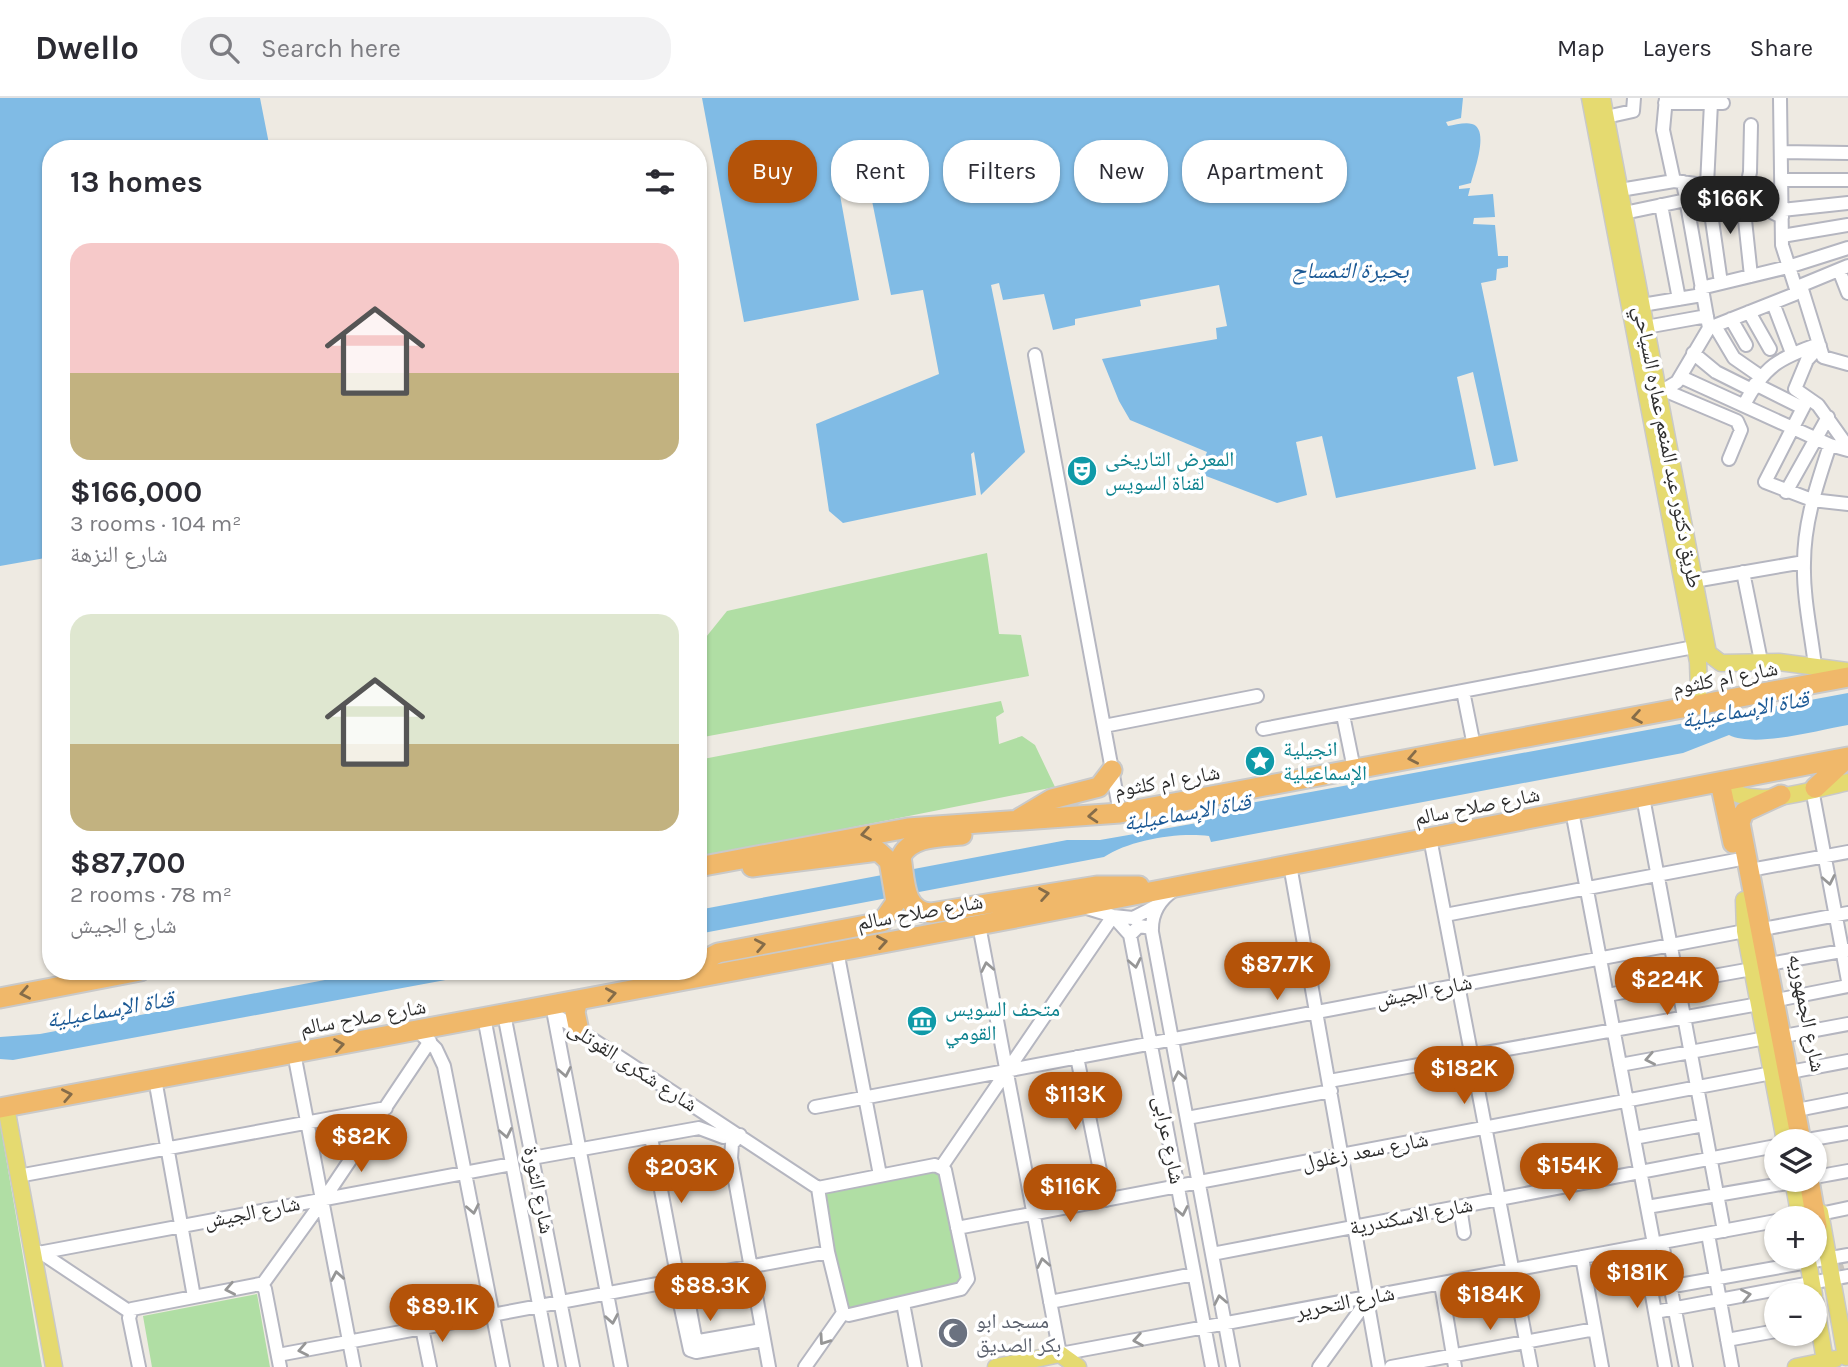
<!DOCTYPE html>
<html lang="en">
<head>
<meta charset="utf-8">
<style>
  body { margin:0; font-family:Karla,"Noto Naskh Arabic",sans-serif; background:#f2f2f3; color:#2b2b33; height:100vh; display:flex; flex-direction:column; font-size:26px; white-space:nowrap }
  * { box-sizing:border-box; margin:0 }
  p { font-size:23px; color:#7c7c81 }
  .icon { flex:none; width:38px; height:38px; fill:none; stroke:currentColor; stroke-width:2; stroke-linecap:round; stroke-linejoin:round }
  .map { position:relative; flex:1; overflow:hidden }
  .drawer { position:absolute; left:42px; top:42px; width:665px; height:840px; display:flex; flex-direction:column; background:#fff; border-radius:28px; box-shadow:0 2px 5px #0004 }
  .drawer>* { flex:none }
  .hud { position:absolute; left:728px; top:42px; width:665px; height:63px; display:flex; gap:14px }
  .buttons { position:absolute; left:1764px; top:1031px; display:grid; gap:14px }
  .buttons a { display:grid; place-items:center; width:63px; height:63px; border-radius:50%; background:#fff; box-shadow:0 2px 5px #0004; font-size:35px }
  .price { position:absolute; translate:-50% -60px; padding:0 16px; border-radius:24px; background:#b45309; color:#fff; font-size:23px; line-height:46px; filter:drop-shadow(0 2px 4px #0008) }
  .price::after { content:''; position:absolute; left:50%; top:42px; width:21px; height:16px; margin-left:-10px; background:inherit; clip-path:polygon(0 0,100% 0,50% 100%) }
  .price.selected { background:#222; color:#fff }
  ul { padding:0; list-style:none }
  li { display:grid; align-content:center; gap:14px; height:371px; padding:0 28px }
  li span { display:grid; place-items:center; height:217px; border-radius:21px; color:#555 }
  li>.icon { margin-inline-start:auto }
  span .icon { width:126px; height:126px; fill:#fffc; stroke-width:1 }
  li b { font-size:30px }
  h2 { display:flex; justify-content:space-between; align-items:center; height:84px; padding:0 28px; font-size:30px }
  .tag { padding:0 24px; border-radius:28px; background:#fff; box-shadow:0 2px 5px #0004; font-size:24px; line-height:63px }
  .tag.selected { background:#b45309; color:#fff }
  header { display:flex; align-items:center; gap:42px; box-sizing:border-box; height:98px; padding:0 35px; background:#fff; border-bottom:2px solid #e1e1e2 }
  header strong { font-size:33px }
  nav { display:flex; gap:38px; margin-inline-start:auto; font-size:24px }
  .search { width:490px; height:63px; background:#f2f2f3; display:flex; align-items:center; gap:18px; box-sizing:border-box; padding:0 24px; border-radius:28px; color:#7c7c81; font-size:26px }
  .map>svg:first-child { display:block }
</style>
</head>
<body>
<header>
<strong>Dwello</strong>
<div class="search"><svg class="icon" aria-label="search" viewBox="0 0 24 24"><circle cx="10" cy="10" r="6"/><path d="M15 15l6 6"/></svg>Search here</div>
<nav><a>Map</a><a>Layers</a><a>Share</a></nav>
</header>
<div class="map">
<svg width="1848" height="1269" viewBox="0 0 1848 1269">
  <rect width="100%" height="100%" fill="#eeeae2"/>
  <path fill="#b0dea4" d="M 987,455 L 999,536 L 1021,537 L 1029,578 L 698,640 L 698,549 L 727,513 Z
    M 1001,603 L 1004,614 L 996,619 L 999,646 L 1022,638 L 1035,647 L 1055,689 L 698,760 L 698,662 Z
    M 0,1025 L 42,1269 L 0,1269 Z
    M 940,1069 L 965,1189 L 845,1213 L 819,1094 Z
    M 257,1196 L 270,1269 L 152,1269 L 143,1218 Z"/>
  <path fill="#80bbe5" d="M 0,0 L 260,0 L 270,51 L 51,51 L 51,459 L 0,468 Z
    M 702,0 L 1463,0 L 1461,20 L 1446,24 L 1448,28 C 1455,27 1465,24 1472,26 C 1490,31 1474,73 1471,85 L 1459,88 L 1459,91 L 1470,90 L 1468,98 L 1493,96 L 1495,119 L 1474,120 L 1473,126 L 1495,127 L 1498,158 L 1508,158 L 1508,169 L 1497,171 L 1496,182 L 1481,185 L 1518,363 L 1494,368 L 1473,274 L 1457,279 L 1476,371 L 1336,400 L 1322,338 L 1296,344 L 1307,397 L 1277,405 L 1198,375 L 1207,354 L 1130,322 L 1119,303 L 1102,261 L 1217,241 L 1216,230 L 1227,228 L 1219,187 L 1140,202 L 1141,208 L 1075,221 L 1075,227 L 1053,232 L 1044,196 L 1003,202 L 999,185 L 991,187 L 1025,354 L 981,397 L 974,354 L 971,356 L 976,397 L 843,425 L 829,413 L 816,326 L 939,276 L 923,192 L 891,197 L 868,83 L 838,86 L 859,202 L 744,224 Z
    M 1848,595 L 1848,627 C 1818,632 1756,650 1729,637 L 1683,655 L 1211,744 L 1209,738 C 1177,734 1130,742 1104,759 L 698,836 L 698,812 L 1067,742 L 1100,742 L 1197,725 L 1206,719 L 1207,713 Z
    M 372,873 L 494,873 L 13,962 L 0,961 L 0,939 L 40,936 Z"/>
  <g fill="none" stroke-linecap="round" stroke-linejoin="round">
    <path stroke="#c8c4be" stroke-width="19" stroke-dasharray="19 10" stroke-linecap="butt" d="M 1825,1172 L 1848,1165"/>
    <g stroke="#b5b6c0" stroke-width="16">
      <path id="minor" d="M 1666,0 L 1663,32 L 1674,83
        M 1780,0 L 1782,147 L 1797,194
        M 1665,5 L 1723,5
        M 1711,5 L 1707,87 L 1721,185
        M 1606,19 L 1633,13 L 1634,0
        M 1781,54 L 1848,55
        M 1782,82 L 1848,82
        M 1683,84 L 1709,230
        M 1620,92 L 1674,83 L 1738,92 L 1753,105 L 1782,119
        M 1742,94 L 1751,178
        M 1745,98 L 1750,74 L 1751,27
        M 1661,107 L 1679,201
        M 1782,112 L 1848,105
        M 1624,115 L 1686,102
        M 1782,138 L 1848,127
        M 1839,172 L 1848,195
        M 1801,188 L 1823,259 L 1848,266
        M 1701,190 L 1788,169 L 1848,150
        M 1773,205 L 1792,255
        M 1642,207 L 1702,197
        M 1749,214 L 1770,251
        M 1731,221 L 1746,247
        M 1715,228 L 1734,260 L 1760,278
        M 1646,229 L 1707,218
        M 1820,248 L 1807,262 L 1795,291 L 1818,307 L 1848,349
        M 1693,255 L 1716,274 L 1752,292
        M 1035,257 L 1120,715
        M 1681,279 L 1830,347 L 1848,352
        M 1755,286 L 1803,310
        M 1666,293 L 1737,323 L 1741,332 L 1729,361
        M 1652,299 L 1677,284 L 1709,230 L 1795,196 L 1802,187 L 1848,168
        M 1808,300 L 1765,384 L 1812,402 L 1848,406
        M 1744,307 C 1764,268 1779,260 1819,246
        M 1786,394 L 1828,319
        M 1743,474 L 1761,563
        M 1694,483 L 1804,464
        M 1815,568 C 1811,534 1803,499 1804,465 C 1804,424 1817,386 1830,347
        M 1463,593 L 1474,648
        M 1343,617 L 1354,671
        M 1104,628 L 1257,598
        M 1263,631 L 1694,549
        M 1812,691 L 1848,883
        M 1643,699 L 1724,1133
        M 1572,713 L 1654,1146
        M 1430,740 L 1531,1269
        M 1290,767 L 1379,1269
        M 1750,772 L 1848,754
        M 1174,792 C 1159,802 1151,815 1152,834 L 1233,1269
        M 1087,810 L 1113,818 L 1130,837 L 1212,1269
        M 1445,817 L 1736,762
        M 979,827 L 1060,1256 L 1776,1123
        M 1768,830 L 1848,815
        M 1130,837 L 1139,828 L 1152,830
        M 837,853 L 880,1077
        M 1775,865 L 1848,852
        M 1607,897 L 1752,871
        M 1782,901 L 1848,888
        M 552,907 L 621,1269
        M 504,916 L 573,1269
        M 554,916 L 818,1090
        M 484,919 L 551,1269
        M 418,933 L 436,951 L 444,968 L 503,1269
        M 1789,937 L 1848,926
        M 294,955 L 354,1269
        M 1077,959 L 1106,1102
        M 1620,967 L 1766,940
        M 1795,973 L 1848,963
        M 155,981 L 194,1199
        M 1329,983 L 1759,906
        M 815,1009 L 1745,833
        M 1802,1011 L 1848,1002
        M 1187,1020 L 1331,993
        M 740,1037 L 732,1046 L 731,1060 L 769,1269
        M 651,1039 L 678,1182
        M 1634,1040 L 1704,1027
        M 1807,1042 L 1848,1035
        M 532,1060 L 699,1030 L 723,1039 L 740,1037
        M 935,1067 L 945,1072 L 968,1181 L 961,1191 L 849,1217 L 843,1215 L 828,1154 L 818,1090 Z
        M 942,1068 L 1113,818 L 1133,820 L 1156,808
        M 18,1078 L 386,1010
        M 1815,1079 L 1848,1073
        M 1460,1109 L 1464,1135
        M 1647,1109 L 1793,1084
        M 1820,1116 L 1848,1110
        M 957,1130 L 1772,975
        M 1708,1136 L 1732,1269
        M 1662,1145 L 1686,1269
        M 1643,1148 L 1665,1269
        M 40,1154 L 130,1214
        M 33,1156 L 512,1066
        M 1212,1156 L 1776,1048
        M 1582,1159 L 1602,1269
        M 684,1180 L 695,1239 L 699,1243 L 762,1232
        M 675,1182 L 690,1252 L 696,1254 L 764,1242
        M 1441,1186 L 1455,1269
        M 262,1187 L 324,1101 L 430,943
        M 1651,1192 L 1848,1157
        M 1050,1204 L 1194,1176
        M 903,1205 L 915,1269
        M 1655,1214 L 1848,1178
        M 422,1230 L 430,1269
        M 1727,1242 L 1776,1233
        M 278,1257 L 828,1154
        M 139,1269 L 129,1220 L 132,1211 L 260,1186 L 265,1191 L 280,1269
        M 805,1269 L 843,1215
        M 1319,1269 L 1369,1200
        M 1391,1269 L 1595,1231"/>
    </g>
    <g stroke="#c9c9c9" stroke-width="19">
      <path id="major" d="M 1590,0 L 1698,564 L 1699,592 L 1688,610
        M 1602,0 L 1708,555 L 1721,565 L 1779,564 L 1848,573
        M 1720,684 C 1747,716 1812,691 1848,684
        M 1744,802 L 1745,833 L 1785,1043
        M 6,1009 L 54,1269
        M 1793,1082 L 1800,1120
        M 1820,1114 L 1846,1259
        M 1807,1158 L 1814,1197
        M 1815,1203 L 1825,1263
        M 996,1269 L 1060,1256 L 1078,1269
        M 1796,1269 L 1835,1261"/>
    </g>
    <g stroke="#c9c9c9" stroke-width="23">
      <path id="highway" d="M 1720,684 L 1733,745
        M 1815,690 L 1845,662
        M 1781,697 L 1744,714 L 1740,725 L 1801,1043
        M 1020,720 L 1052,701 L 1099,689 L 1112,672
        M 962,737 C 941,739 910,738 901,759 C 905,781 903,814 931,815 L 1097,788 L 1139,788
        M 698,769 L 908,730 L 1120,715 L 1848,579
        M 698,871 L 705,862 L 718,855 L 882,824 L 896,804 L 889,763 L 878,753 L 752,769
        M 0,900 L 140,873
        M 578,902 L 575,914 L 579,933
        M 0,1010 L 979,827 L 1848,659
        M 1809,1082 L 1817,1128"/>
    </g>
    <use href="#minor" stroke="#fff" stroke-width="12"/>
    <use href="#major" stroke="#e5da70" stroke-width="16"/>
    <use href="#highway" stroke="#f0b86a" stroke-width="19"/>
  </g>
  <defs><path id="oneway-chevron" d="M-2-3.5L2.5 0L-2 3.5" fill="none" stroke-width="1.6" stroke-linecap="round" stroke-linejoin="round" transform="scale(1.75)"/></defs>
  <g stroke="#856c49">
    <use href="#oneway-chevron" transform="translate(1637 619) rotate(170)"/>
    <use href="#oneway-chevron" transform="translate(1413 660) rotate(169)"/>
    <use href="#oneway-chevron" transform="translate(1093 718) rotate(176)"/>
    <use href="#oneway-chevron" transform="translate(866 736) rotate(170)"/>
    <use href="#oneway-chevron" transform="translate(1044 796) rotate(-10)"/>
    <use href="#oneway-chevron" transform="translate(882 844) rotate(-10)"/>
    <use href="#oneway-chevron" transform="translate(760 847) rotate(-11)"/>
    <use href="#oneway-chevron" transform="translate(25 895) rotate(169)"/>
    <use href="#oneway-chevron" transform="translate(611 896) rotate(-11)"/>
    <use href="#oneway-chevron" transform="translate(339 947) rotate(-10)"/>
    <use href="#oneway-chevron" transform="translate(67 997) rotate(-11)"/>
  </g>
  <g stroke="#969696">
    <use href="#oneway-chevron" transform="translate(1829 782) rotate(79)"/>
    <use href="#oneway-chevron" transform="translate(1135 865) rotate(79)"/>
    <use href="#oneway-chevron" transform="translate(987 869) rotate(-101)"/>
    <use href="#oneway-chevron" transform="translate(1650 961) rotate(169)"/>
    <use href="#oneway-chevron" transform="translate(565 974) rotate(79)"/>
    <use href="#oneway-chevron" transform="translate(1179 978) rotate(-100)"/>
    <use href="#oneway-chevron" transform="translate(506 1035) rotate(79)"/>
    <use href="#oneway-chevron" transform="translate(473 1111) rotate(79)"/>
    <use href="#oneway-chevron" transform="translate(1182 1113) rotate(79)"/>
    <use href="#oneway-chevron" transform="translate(1043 1165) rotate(-101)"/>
    <use href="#oneway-chevron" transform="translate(337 1178) rotate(-100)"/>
    <use href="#oneway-chevron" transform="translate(230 1191) rotate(169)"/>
    <use href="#oneway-chevron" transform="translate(1746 1197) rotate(-11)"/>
    <use href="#oneway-chevron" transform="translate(1220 1202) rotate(-101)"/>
    <use href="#oneway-chevron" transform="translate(612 1221) rotate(80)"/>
    <use href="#oneway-chevron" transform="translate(824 1242) rotate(125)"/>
    <use href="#oneway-chevron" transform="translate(1138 1242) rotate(170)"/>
    <use href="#oneway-chevron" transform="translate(303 1252) rotate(169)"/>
  </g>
  <defs>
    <g id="theatre-disc" transform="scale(1.575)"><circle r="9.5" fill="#0f9aa8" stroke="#fff"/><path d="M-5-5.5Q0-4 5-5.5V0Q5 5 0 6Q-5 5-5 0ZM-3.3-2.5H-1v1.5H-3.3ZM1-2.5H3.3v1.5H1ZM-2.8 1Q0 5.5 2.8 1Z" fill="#fff"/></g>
    <g id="sight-disc" transform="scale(1.575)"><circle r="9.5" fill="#0f9aa8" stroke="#fff"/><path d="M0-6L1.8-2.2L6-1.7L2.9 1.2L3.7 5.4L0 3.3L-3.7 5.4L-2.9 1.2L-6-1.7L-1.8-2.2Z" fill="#fff"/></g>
    <g id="museum-disc" transform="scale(1.575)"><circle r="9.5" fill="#0f9aa8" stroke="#fff"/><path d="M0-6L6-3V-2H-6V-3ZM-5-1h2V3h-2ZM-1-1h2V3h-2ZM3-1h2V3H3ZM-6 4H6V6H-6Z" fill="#fff"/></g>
    <g id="mosque-disc" transform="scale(1.575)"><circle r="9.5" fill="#6b7280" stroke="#fff"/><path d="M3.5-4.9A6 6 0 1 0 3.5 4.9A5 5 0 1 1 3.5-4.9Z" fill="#fff"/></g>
  </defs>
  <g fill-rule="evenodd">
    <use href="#theatre-disc" x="1082" y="373"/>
    <use href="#sight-disc" x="1260" y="663"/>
    <use href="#museum-disc" x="922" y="923"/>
    <use href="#mosque-disc" x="953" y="1235"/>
  </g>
  <g text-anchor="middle" stroke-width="7" stroke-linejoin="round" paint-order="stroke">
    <g font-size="21" fill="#2e2e2e" stroke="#fff">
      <text transform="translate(1668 349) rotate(79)" y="7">طريق دكتور عبد المنعم عماره السياحي</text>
      <text transform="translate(1725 580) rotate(-11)" y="7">شارع ام كلثوم</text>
      <text transform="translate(1167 683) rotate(-10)" y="7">شارع ام كلثوم</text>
      <text transform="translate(1477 708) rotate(-11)" y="7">شارع صلاح سالم</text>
      <text transform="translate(920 814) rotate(-10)" y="7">شارع صلاح سالم</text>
      <text transform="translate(1424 893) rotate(-11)" y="7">شارع الجيش</text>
      <text transform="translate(1807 915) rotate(79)" y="7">شارع الجمهوريه</text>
      <text transform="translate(363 919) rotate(-10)" y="7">شارع صلاح سالم</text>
      <text transform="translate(633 968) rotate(33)" y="7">شارع شكرى القوتلى</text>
      <text transform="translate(1169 1042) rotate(79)" y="7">شارع عرابى</text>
      <text transform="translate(1365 1053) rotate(-11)" y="7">شارع سعد زغلول</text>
      <text transform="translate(539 1092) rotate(79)" y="7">شارع الثورة</text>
      <text transform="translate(252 1114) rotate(-11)" y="7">شارع الجيش</text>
      <text transform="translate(1411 1118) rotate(-11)" y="7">شارع الاسكندرية</text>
      <text transform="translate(1345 1204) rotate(-11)" y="7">شارع التحرير</text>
    </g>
    <g font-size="21" fill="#0d838f" stroke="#fff" text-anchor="start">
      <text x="1105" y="368">المعرض التاريخى<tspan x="1105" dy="24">لقناة السويس</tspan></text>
      <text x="1283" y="658">انجيلية<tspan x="1283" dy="24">الإسماعيلية</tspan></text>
      <text x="945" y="918">متحف السويس<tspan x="945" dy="24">القومي</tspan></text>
    </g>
    <g font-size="21" fill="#5b616d" stroke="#fff" text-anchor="start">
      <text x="976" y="1230">مسجد ابو<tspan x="976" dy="24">بكر الصديق</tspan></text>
    </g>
    <g font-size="23" font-style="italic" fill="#1b5995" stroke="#fff">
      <text x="1350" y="180">بحيرة التمساح</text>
      <text transform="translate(1745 611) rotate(-10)" y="8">قناة الإسماعيلية</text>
      <text transform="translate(1187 714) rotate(-10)" y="8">قناة الإسماعيلية</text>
      <text transform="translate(110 911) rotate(-10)" y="8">قناة الإسماعيلية</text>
    </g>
  </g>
</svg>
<div class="buttons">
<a><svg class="icon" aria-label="layers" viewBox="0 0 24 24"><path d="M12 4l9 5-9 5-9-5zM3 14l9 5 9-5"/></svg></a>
<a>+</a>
<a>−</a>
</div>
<b class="price selected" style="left:1730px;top:138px">$166K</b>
<b class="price" style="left:1277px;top:904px">$87.7K</b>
<b class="price" style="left:1667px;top:919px">$224K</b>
<b class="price" style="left:1464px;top:1008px">$182K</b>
<b class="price" style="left:1075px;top:1034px">$113K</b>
<b class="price" style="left:361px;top:1076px">$82K</b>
<b class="price" style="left:1569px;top:1105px">$154K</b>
<b class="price" style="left:681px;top:1107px">$203K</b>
<b class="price" style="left:1070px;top:1126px">$116K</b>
<b class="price" style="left:1637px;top:1212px">$181K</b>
<b class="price" style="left:710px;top:1225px">$88.3K</b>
<b class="price" style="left:1490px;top:1234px">$184K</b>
<b class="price" style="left:442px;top:1246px">$89.1K</b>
<div class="hud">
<a class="tag selected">Buy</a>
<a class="tag">Rent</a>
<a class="tag">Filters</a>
<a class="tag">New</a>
<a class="tag">Apartment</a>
</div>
<section class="drawer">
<h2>13 homes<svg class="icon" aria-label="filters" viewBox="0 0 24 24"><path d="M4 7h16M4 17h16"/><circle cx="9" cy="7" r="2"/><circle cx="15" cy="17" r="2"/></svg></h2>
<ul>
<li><span style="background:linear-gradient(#f6c9c9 60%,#c2b280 0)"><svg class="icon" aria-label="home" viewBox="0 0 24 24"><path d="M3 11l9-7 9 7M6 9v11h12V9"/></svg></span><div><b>$166,000</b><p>3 rooms · 104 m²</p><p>شارع النزهة</p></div></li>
<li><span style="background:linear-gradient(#dfe7d0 60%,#c2b280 0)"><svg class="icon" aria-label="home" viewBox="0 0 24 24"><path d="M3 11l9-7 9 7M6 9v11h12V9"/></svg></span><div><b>$87,700</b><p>2 rooms · 78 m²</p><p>شارع الجيش</p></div></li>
</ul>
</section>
</div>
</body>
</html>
